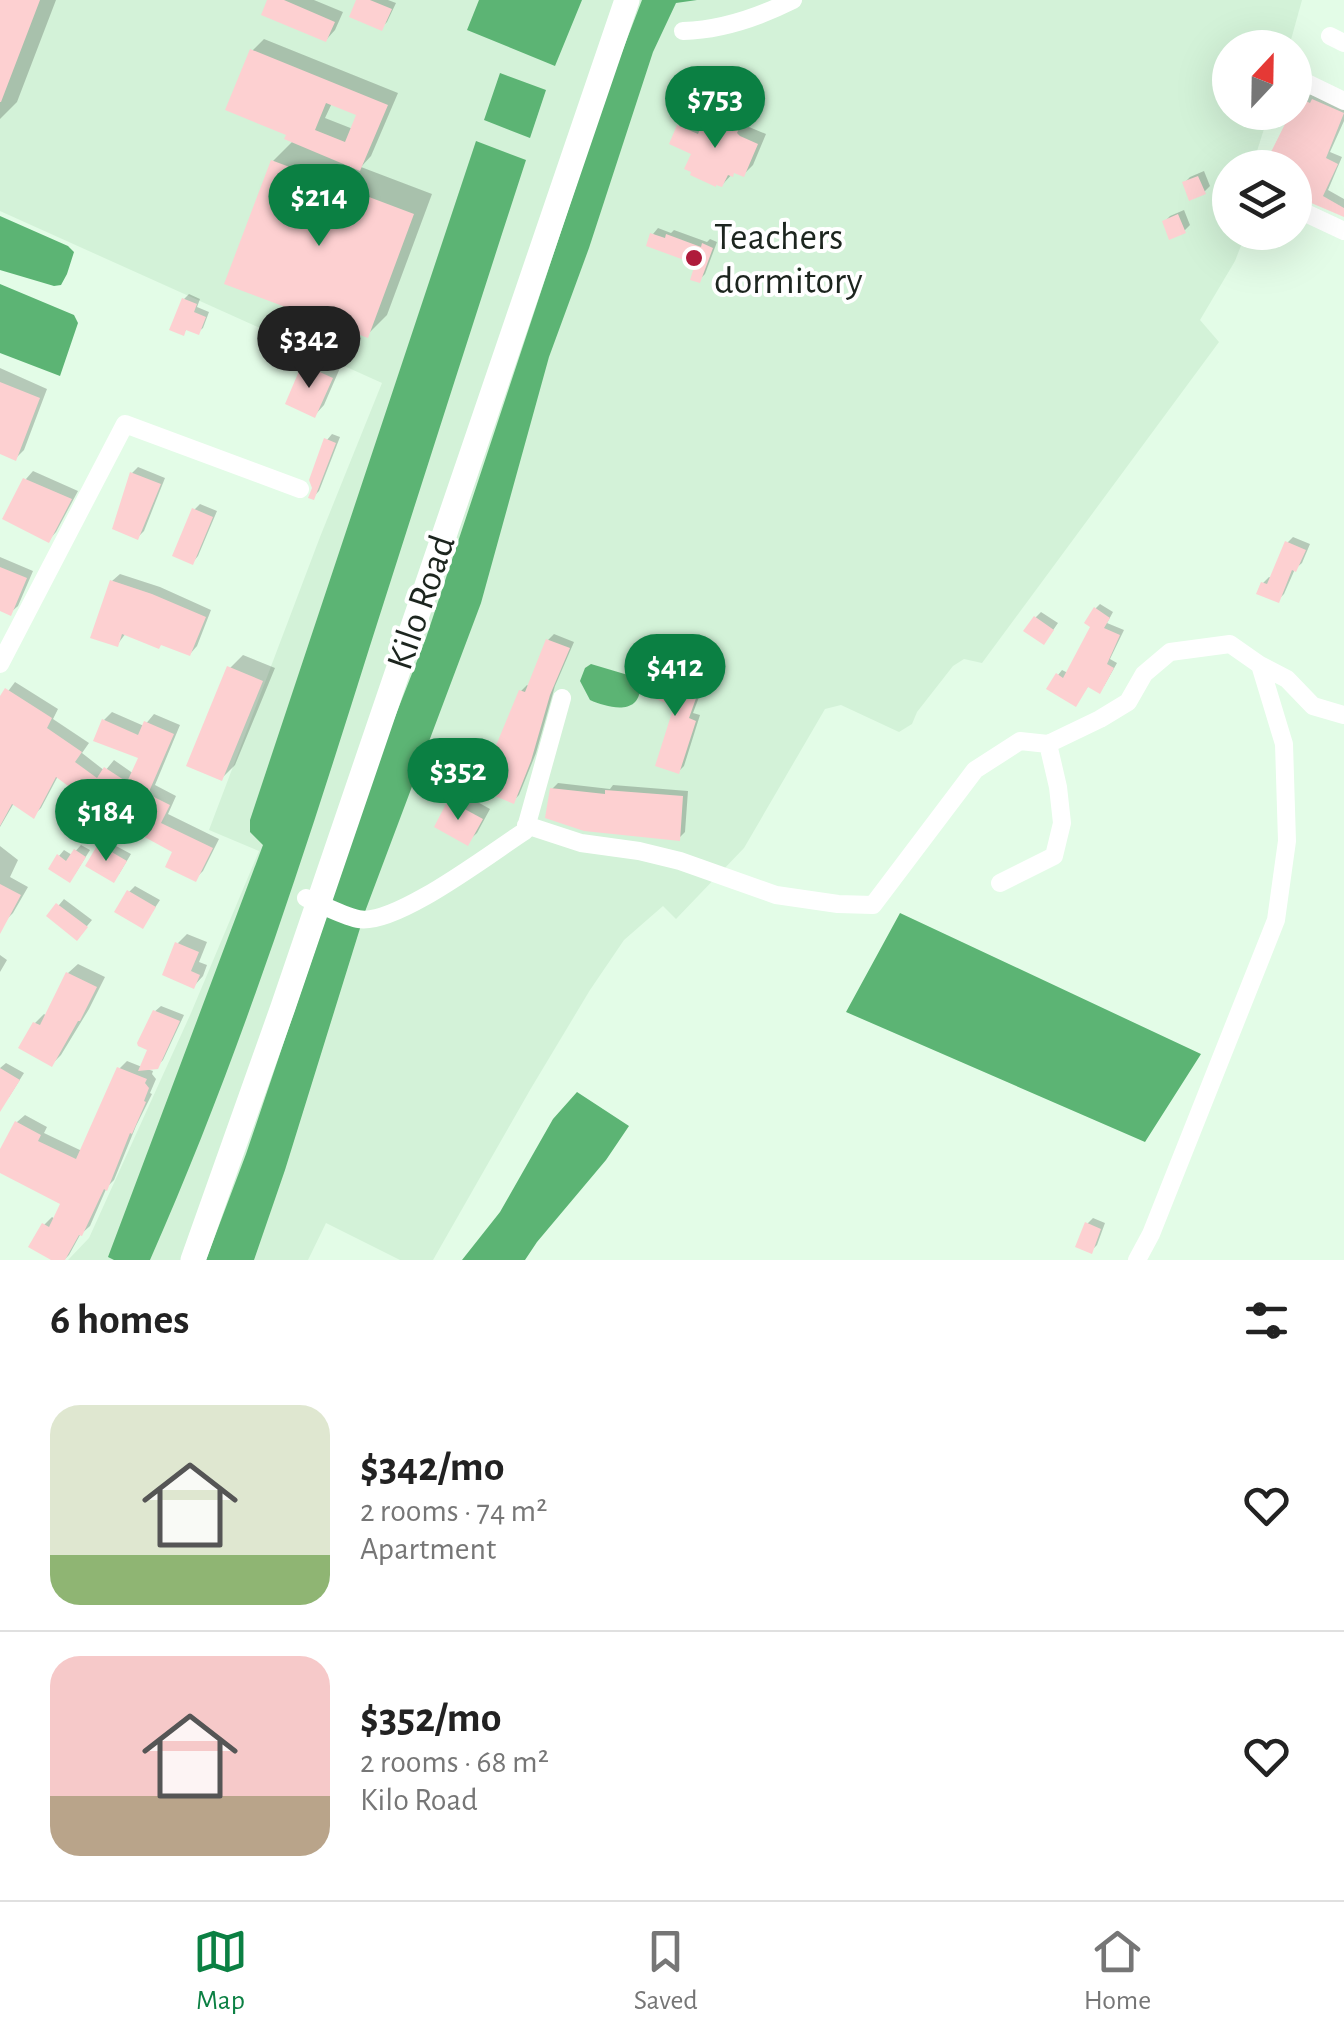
<!DOCTYPE html>
<html lang="en">
<head>
<meta charset="utf-8">
<style>
  body { margin:0; font-family:"Alegreya Sans",sans-serif; background:#f6f6f6; color:#222; height:100vh; display:flex; flex-direction:column; font-size:38px; white-space:nowrap }
  * { box-sizing:border-box; margin:0 }
  p { font-size:32px; color:#767676 }
  .icon { flex:none; width:55px; height:55px; fill:none; stroke:currentColor; stroke-width:2; stroke-linecap:round; stroke-linejoin:round }
  .map { position:relative; height:1260px; overflow:hidden }
  .side { display:flex; flex-direction:column; background:#fff; flex:1 }
  .side>* { flex:none }
  .needle { width:65px; rotate:22deg }
  .tools { position:absolute; left:1212px; top:30px; display:grid; gap:20px }
  .tools a { display:grid; place-items:center; width:100px; height:100px; border-radius:50%; background:#fff; box-shadow:0 10px 40px #0002; font-size:50px }
  .price { position:absolute; translate:-50% -85px; padding:0 22px; border-radius:35px; background:#0b8043; color:#fff; font-size:32px; line-height:65px; filter:drop-shadow(0 2px 5px #0008) }
  .price::after { content:''; position:absolute; left:50%; top:60px; width:30px; height:22px; margin-left:-15px; background:inherit; clip-path:polygon(0 0,100% 0,50% 100%) }
  .price.active { background:#222; color:#fff }
  ul { padding:0; list-style:none }
  li { display:flex; align-items:center; gap:30px; height:250px; padding:0 50px }
  li+li { border-top:2px solid #e0e0e0 }
  li span { display:grid; place-items:center; flex:none; width:280px; height:200px; border-radius:30px; color:#555 }
  li>.icon { margin-inline-start:auto }
  span .icon { width:120px; height:120px; fill:#fffc; stroke-width:1 }
  li b { font-size:42px }
  h2 { display:flex; justify-content:space-between; align-items:center; height:120px; padding:0 50px; font-size:42px }
  .menu { display:flex; justify-content:space-around; align-items:center; height:140px; border-top:2px solid #e0e0e0; background:#fff; font-size:28px; color:#767676 }
  .menu a { display:grid; justify-items:center; gap:5px }
  .menu .active { color:#0b8043 }
  .map>svg:first-child { display:block }
</style>
</head>
<body>
<div class="map">
<svg width="1344" height="1260" viewBox="0 0 1344 1260">
  <rect width="100%" height="100%" fill="#e3fce7"/>
  <path fill="#d3f2d8" d="M 0,0 L 1302,0 L 1289,47 L 1230,48 L 1230,112 L 1269,113 L 1252,167 L 1230,168 L 1230,232 L 1246,233 L 1235,261 L 1200,320 L 1219,342 L 982,663 L 964,659 L 953,666 L 917,712 L 912,724 L 899,732 L 841,705 L 825,709 L 744,848 L 676,919 L 663,906 L 624,940 L 590,990 L 530,1090 L 433,1260 L 400,1260 L 326,1223 L 308,1260 L 68,1260 L 89,1238 L 191,1013 L 259,851 L 209,830 L 320,537 L 382,383 L 0,211 Z"/>
  <path fill="#5cb474" d="M 479,0 L 582,0 L 555,66 L 467,30 Z
    M 642,0 L 697,0 L 676,3 L 653,52 L 589,248 L 549,357 L 481,603 L 366,909 L 285,1170 L 254,1260 L 206,1260 L 246,1154 L 389,732 L 426,638 L 612,78 Z
    M 500,73 L 546,90 L 530,138 L 484,120 Z
    M 476,141 L 526,160 C 473,323 421,486 369,649 C 304,856 238,1061 150,1260 L 114,1260 L 108,1257 L 263,845 L 250,832 L 250,820 Z
    M 0,216 L 68,246 L 74,252 L 67,274 L 61,285 L 54,286 L 0,270 Z
    M 0,284 L 74,315 L 78,323 L 60,376 L 0,353 Z
    M 591,664 L 628,675 L 640,687 C 640,716 608,708 590,700 L 580,681 L 585,668 Z
    M 900,913 L 1201,1054 L 1145,1142 L 846,1012 Z
    M 577,1092 L 629,1126 L 606,1160 L 537,1242 L 525,1260 L 462,1260 L 500,1212 L 553,1119 Z"/>
  <path fill="#0003" fill-rule="evenodd" d="M 0,0 L 56,0 L 17,102 L 0,119 Z
    M 270,0 L 314,0 L 343,12 L 335,30 L 326,40 Z
    M 359,0 L 388,0 L 396,3 L 387,22 L 381,28 Z
    M 264,39 L 398,93 L 371,156 L 361,167 L 432,194 L 387,315 L 367,335 L 273,161 L 294,140 L 252,51 ZM 332,103 L 359,114 L 353,129 L 325,118 Z
    M 1306,93 L 1344,106 L 1344,121 L 1330,152 L 1342,157 L 1328,190 L 1344,199 L 1344,215 L 1295,193 L 1295,168 L 1280,168 L 1285,156 L 1295,110 L 1300,99 Z
    M 716,109 L 721,109 L 746,119 L 745,122 L 749,127 L 766,134 L 753,165 L 744,174 L 735,171 L 722,185 L 694,152 L 679,126 L 689,117 L 705,124 Z
    M 1204,171 L 1210,186 L 1204,192 L 1184,183 L 1190,177 Z
    M 1184,210 L 1190,225 L 1184,231 L 1164,222 L 1170,216 Z
    M 658,228 L 671,233 L 674,230 L 707,242 L 710,239 L 717,242 L 705,274 L 699,280 L 698,263 L 653,234 Z
    M 189,294 L 200,299 L 197,307 L 209,312 L 203,328 L 198,332 L 188,328 L 183,333 L 184,299 Z
    M 313,356 L 340,368 L 324,405 L 315,415 L 304,366 Z
    M 0,368 L 47,389 L 24,450 L 16,458 L 0,451 Z
    M 332,434 L 340,437 L 319,491 L 313,497 L 327,440 Z
    M 138,467 L 165,478 L 144,531 L 138,537 L 132,473 Z
    M 33,471 L 78,491 L 56,532 L 49,540 L 26,479 Z
    M 200,504 L 217,511 L 198,556 L 193,562 L 194,510 Z
    M 1293,537 L 1310,544 L 1302,563 L 1295,569 L 1284,594 L 1278,600 L 1263,583 L 1269,577 L 1272,578 L 1287,543 Z
    M 0,557 L 33,571 L 18,606 L 10,613 L 0,608 Z
    M 120,574 L 160,587 L 211,610 L 197,646 L 190,654 L 162,643 L 126,633 L 117,645 L 112,581 Z
    M 1100,604 L 1113,612 L 1107,623 L 1124,630 L 1110,659 L 1117,663 L 1104,686 L 1089,685 L 1076,704 L 1058,675 L 1062,670 L 1068,673 L 1093,626 L 1096,608 Z
    M 1041,612 L 1058,623 L 1049,636 L 1035,618 Z
    M 554,634 L 574,642 L 555,686 L 536,753 L 519,795 L 513,801 L 521,691 L 527,685 L 530,687 L 548,640 Z
    M 243,655 L 275,668 L 235,765 L 222,778 L 230,668 Z
    M 666,666 L 705,681 L 693,713 L 700,715 L 684,766 L 678,772 L 677,704 L 660,672 Z
    M 15,682 L 58,709 L 53,719 L 89,743 L 82,753 L 105,771 L 114,760 L 134,774 L 141,756 L 104,720 L 112,712 L 144,726 L 154,714 L 180,725 L 155,785 L 176,796 L 168,814 L 219,839 L 203,871 L 195,879 L 176,851 L 58,776 L 41,808 L 33,816 L 14,803 L 0,827 L 0,702 Z
    M 558,783 L 610,789 L 613,785 L 688,791 L 685,832 L 679,838 L 552,789 Z
    M 460,792 L 490,809 L 477,833 L 467,842 L 450,802 Z
    M 105,840 L 131,854 L 119,874 L 100,845 Z
    M 81,845 L 90,850 L 75,874 L 59,856 L 64,850 L 72,855 Z
    M 0,846 L 18,860 L 10,877 L 28,887 L 13,913 L 5,921 L 0,918 Z
    M 135,886 L 160,900 L 143,926 L 129,892 Z
    M 64,899 L 92,920 L 82,932 L 50,916 Z
    M 187,934 L 207,942 L 199,962 L 207,965 L 203,976 L 194,986 L 178,943 Z
    M 0,955 L 7,960 L 0,972 Z
    M 78,964 L 105,977 L 89,1009 L 61,1055 L 52,1064 L 35,1023 L 44,1014 L 47,1016 L 68,973 Z
    M 161,1006 L 184,1015 L 163,1060 L 157,1066 L 144,1068 L 153,1071 L 152,1074 L 156,1079 L 150,1093 L 152,1094 L 136,1126 L 114,1180 L 107,1187 L 90,1226 L 80,1235 L 69,1255 L 64,1260 L 56,1260 L 44,1225 L 52,1217 L 55,1219 L 63,1202 L 0,1170 L 0,1154 L 17,1122 L 25,1115 L 47,1127 L 44,1133 L 82,1151 L 119,1069 L 127,1061 L 142,1067 L 150,1048 L 153,1013 Z
    M 6,1063 L 24,1073 L 9,1097 L 0,1100 L 0,1068 Z
    M 1093,1218 L 1105,1223 L 1097,1245 L 1091,1251 L 1087,1224 Z"/>
  <path fill="#fdd0d1" fill-rule="evenodd" d="M 0,0 L 40,0 L 1,102 L 0,102 Z
    M 267,0 L 284,0 L 335,22 L 326,42 L 261,15 Z
    M 356,0 L 370,0 L 392,9 L 382,31 L 349,17 Z
    M 250,49 L 388,105 L 360,171 L 284,139 L 286,135 L 225,110 ZM 326,103 L 356,115 L 345,142 L 315,130 Z
    M 1298,97 L 1310,103 L 1312,99 L 1344,113 L 1326,158 L 1338,164 L 1323,196 L 1344,208 L 1344,217 L 1295,196 L 1295,168 L 1289,168 L 1292,161 L 1271,152 L 1291,112 L 1295,112 Z
    M 705,117 L 709,119 L 710,117 L 739,129 L 737,133 L 740,136 L 758,144 L 744,177 L 734,173 L 733,177 L 728,175 L 722,187 L 716,185 L 716,187 L 690,175 L 691,172 L 684,169 L 691,154 L 669,144 L 677,125 L 698,134 Z
    M 271,160 L 414,214 L 368,338 L 224,284 Z
    M 1198,176 L 1206,194 L 1189,201 L 1182,182 Z
    M 1178,214 L 1186,233 L 1169,240 L 1162,221 Z
    M 650,233 L 665,238 L 666,234 L 701,247 L 702,243 L 713,248 L 700,283 L 690,280 L 695,264 L 646,246 Z
    M 182,298 L 197,304 L 194,312 L 206,317 L 199,335 L 186,330 L 184,336 L 169,330 Z
    M 302,364 L 333,378 L 315,418 L 285,404 Z
    M 0,382 L 40,398 L 16,461 L 0,454 Z
    M 324,438 L 336,443 L 314,500 L 308,498 L 312,488 L 309,480 Z
    M 130,472 L 161,484 L 138,540 L 112,529 Z
    M 23,478 L 72,499 L 49,543 L 2,519 Z
    M 192,508 L 213,517 L 193,565 L 172,556 Z
    M 1285,541 L 1306,550 L 1296,572 L 1292,570 L 1279,603 L 1256,594 L 1261,582 L 1267,584 Z
    M 0,567 L 27,578 L 11,616 L 0,611 Z
    M 110,580 L 152,594 L 206,617 L 190,656 L 161,645 L 159,649 L 122,634 L 118,647 L 90,638 Z
    M 1094,607 L 1110,618 L 1104,628 L 1120,635 L 1107,664 L 1114,668 L 1100,694 L 1088,687 L 1076,707 L 1046,689 L 1056,673 L 1063,678 L 1090,627 L 1084,623 Z
    M 1034,616 L 1054,630 L 1044,645 L 1023,631 Z
    M 546,639 L 570,648 L 550,695 L 531,761 L 514,804 L 478,789 L 519,690 L 525,692 Z
    M 227,666 L 263,681 L 222,781 L 186,766 Z
    M 658,671 L 700,687 L 689,718 L 696,721 L 679,774 L 655,766 L 674,706 L 648,696 Z
    M 5,688 L 52,718 L 47,728 L 82,752 L 75,762 L 97,778 L 104,767 L 127,782 L 138,758 L 93,741 L 102,719 L 138,735 L 144,721 L 174,734 L 148,794 L 170,805 L 161,823 L 213,848 L 196,882 L 165,867 L 172,852 L 117,822 L 118,819 L 95,803 L 94,805 L 56,777 L 34,819 L 12,804 L 0,826 L 0,696 Z
    M 550,788 L 605,794 L 605,790 L 683,796 L 680,841 L 584,831 L 545,818 Z
    M 448,800 L 483,819 L 468,846 L 434,827 Z
    M 98,844 L 127,861 L 114,883 L 85,866 Z
    M 74,849 L 86,857 L 70,883 L 48,869 L 57,854 L 66,861 Z
    M 0,884 L 21,895 L 0,934 Z
    M 127,890 L 156,907 L 143,929 L 114,912 Z
    M 56,903 L 88,927 L 77,941 L 46,916 Z
    M 175,942 L 199,952 L 191,971 L 200,975 L 194,989 L 162,975 Z
    M 66,972 L 97,987 L 80,1021 L 78,1021 L 52,1067 L 18,1048 L 33,1022 L 40,1025 Z
    M 153,1010 L 180,1021 L 158,1069 L 138,1071 L 147,1050 L 138,1046 L 137,1043 Z
    M 117,1067 L 147,1079 L 145,1083 L 149,1088 L 144,1101 L 146,1102 L 132,1134 L 130,1133 L 107,1191 L 104,1189 L 82,1236 L 79,1235 L 65,1260 L 51,1260 L 28,1247 L 42,1223 L 49,1227 L 60,1204 L 0,1173 L 0,1149 L 15,1121 L 41,1135 L 38,1141 L 76,1159 Z
    M 0,1068 L 20,1080 L 0,1112 Z
    M 1085,1222 L 1101,1229 L 1092,1254 L 1075,1247 Z"/>
  <g fill="none" stroke-linecap="round" stroke-linejoin="round">
    <path stroke="#fff" stroke-width="18" d="M 683,31 C 721,30 759,17 793,0
      M 1330,36 L 1344,43
      M 1307,83 L 1344,101
      M 1295,208 L 1344,231
      M 0,664 L 125,424 L 300,489
      M 1260,665 L 1287,679 L 1313,706 L 1344,715
      M 526,825 L 581,843 L 639,851 L 680,861 L 776,895 L 838,904 L 873,905 L 975,770 L 1020,741 L 1048,744
      M 1000,883 L 1054,856 L 1062,823 L 1058,787 L 1048,744 L 1100,719 L 1128,702 L 1144,674 L 1170,652 L 1230,644 L 1260,665 L 1284,744 L 1287,841 L 1276,920 L 1151,1234 L 1137,1260
      M 306,898 C 323,905 341,915 358,919 C 395,927 492,852 525,831 L 562,698"/>
    <path stroke="#fff" stroke-width="25" d="M 193,1260 L 283,1007 L 627,0"/>
  </g>
  <circle fill="#af1b3b" stroke="#fff" stroke-width="4" cx="694" cy="258" r="10"/>
  <g text-anchor="middle" stroke-width="8" stroke-linejoin="round" paint-order="stroke">
    <g font-size="38" fill="#1c251e" stroke="#fff" text-anchor="start">
      <text x="714" y="249">Teachers<tspan x="714" dy="44">dormitory</tspan></text>
    </g>
    <g font-size="38" fill="#1c251e" stroke="#fff">
      <text transform="translate(420 602) rotate(-71)" y="13">Kilo Road</text>
    </g>
  </g>
</svg>
<div class="tools">
<a><svg class="needle" viewBox="-14 -14 28 28"><path d="M0-13l5 13h-10z" fill="#e53935"/><path d="M0 13l5-13h-10z" fill="#767676"/></svg></a>
<a><svg class="icon" aria-label="layers" viewBox="0 0 24 24"><path d="M12 4l9 5-9 5-9-5zM3 14l9 5 9-5"/></svg></a>
</div>
<b class="price" style="left:715px;top:151px">$753</b>
<b class="price" style="left:319px;top:249px">$214</b>
<b class="price active" style="left:309px;top:391px">$342</b>
<b class="price" style="left:675px;top:719px">$412</b>
<b class="price" style="left:458px;top:823px">$352</b>
<b class="price" style="left:106px;top:864px">$184</b>
</div>
<section class="side">
<h2>6 homes<svg class="icon" aria-label="filters" viewBox="0 0 24 24"><path d="M4 7h16M4 17h16"/><circle cx="9" cy="7" r="2"/><circle cx="15" cy="17" r="2"/></svg></h2>
<ul>
<li><span style="background:linear-gradient(#dfe7d0 75%,#8fb573 0)"><svg class="icon" aria-label="home" viewBox="0 0 24 24"><path d="M3 11l9-7 9 7M6 9v11h12V9"/></svg></span><div><b>$342/mo</b><p>2 rooms · 74 m²</p><p>Apartment</p></div><svg class="icon" aria-label="heart" viewBox="0 0 24 24"><path d="M12 20l-8-8c-3-5 5-10 8-4 3-6 11-1 8 4z"/></svg></li>
<li><span style="background:linear-gradient(#f6c9c9 70%,#b9a48a 0)"><svg class="icon" aria-label="home" viewBox="0 0 24 24"><path d="M3 11l9-7 9 7M6 9v11h12V9"/></svg></span><div><b>$352/mo</b><p>2 rooms · 68 m²</p><p>Kilo Road</p></div><svg class="icon" aria-label="heart" viewBox="0 0 24 24"><path d="M12 20l-8-8c-3-5 5-10 8-4 3-6 11-1 8 4z"/></svg></li>
</ul>
</section>
<nav class="menu">
<a class="active"><svg class="icon" aria-label="map" viewBox="0 0 24 24"><path d="M3 6l6-2 6 2 6-2v14l-6 2-6-2-6 2zM9 4v14M15 6v14"/></svg>Map</a>
<a><svg class="icon" aria-label="saved" viewBox="0 0 24 24"><path d="M7 4h10v16l-5-4-5 4z"/></svg>Saved</a>
<a><svg class="icon" aria-label="home" viewBox="0 0 24 24"><path d="M3 11l9-7 9 7M6 9v11h12V9"/></svg>Home</a>
</nav>
</body>
</html>
